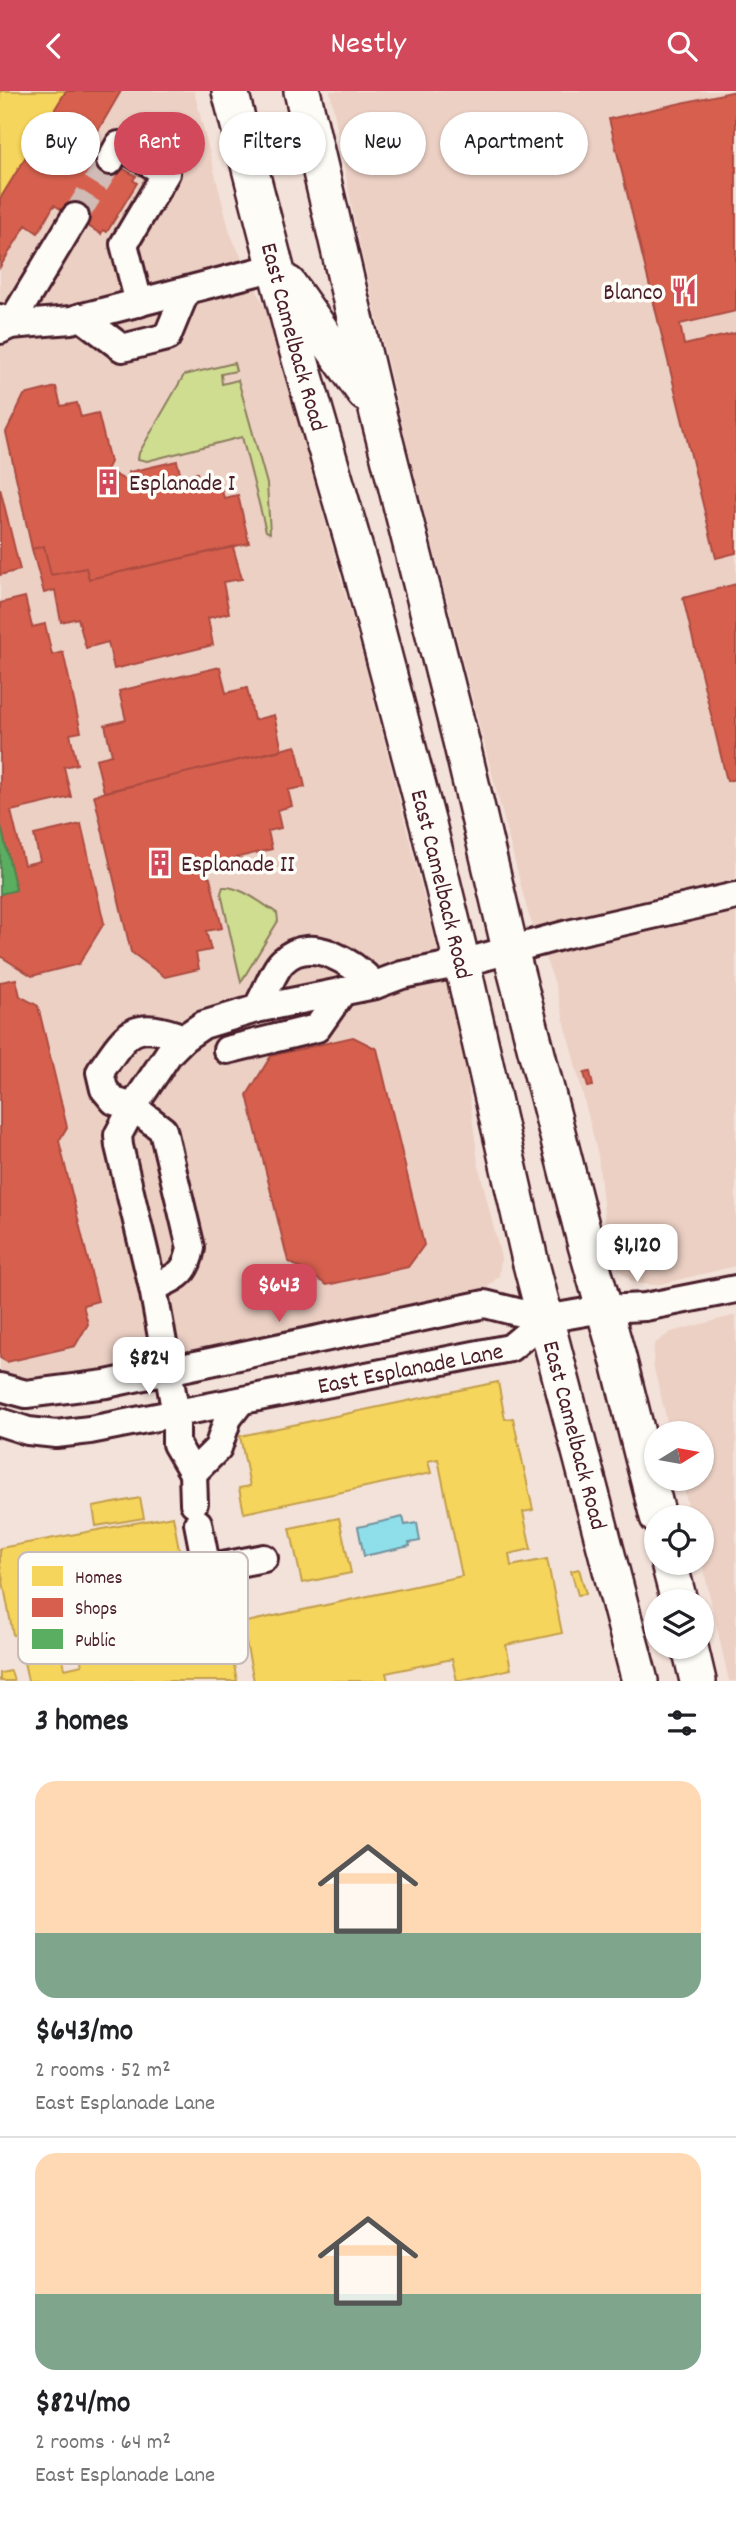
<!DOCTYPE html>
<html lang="en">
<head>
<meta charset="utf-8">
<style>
  body { margin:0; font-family:Dekko,sans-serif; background:#f6f6f6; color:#202124; height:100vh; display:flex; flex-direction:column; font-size:26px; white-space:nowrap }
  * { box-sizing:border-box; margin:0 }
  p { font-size:23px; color:#757577 }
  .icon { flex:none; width:38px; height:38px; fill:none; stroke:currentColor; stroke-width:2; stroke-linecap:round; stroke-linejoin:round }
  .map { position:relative; height:1590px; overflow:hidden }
  .drawer { display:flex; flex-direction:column; background:#fff; flex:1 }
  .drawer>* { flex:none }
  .guide { position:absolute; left:21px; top:21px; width:695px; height:63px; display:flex; gap:14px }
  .needle { width:46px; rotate:79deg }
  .buttons { position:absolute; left:644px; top:1330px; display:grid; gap:14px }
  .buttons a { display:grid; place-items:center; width:70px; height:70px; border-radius:50%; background:#fff; box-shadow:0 2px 5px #0004; font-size:35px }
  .price { position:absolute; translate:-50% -60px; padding:0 16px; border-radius:14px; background:#fff; color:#222; font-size:23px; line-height:46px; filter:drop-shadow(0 2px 4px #0008) }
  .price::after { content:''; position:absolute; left:50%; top:42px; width:21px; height:16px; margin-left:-10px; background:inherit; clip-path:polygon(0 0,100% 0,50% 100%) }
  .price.on { background:#d1495b; color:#fff }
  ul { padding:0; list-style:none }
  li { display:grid; align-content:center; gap:14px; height:371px; padding:0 35px }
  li+li { border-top:2px solid #e0e0e0 }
  li span { display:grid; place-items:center; height:217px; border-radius:21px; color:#555 }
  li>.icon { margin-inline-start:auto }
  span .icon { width:126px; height:126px; fill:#fffc; stroke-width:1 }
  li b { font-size:30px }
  h2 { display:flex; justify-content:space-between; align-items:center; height:84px; padding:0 35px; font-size:30px }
  .pill { padding:0 24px; border-radius:32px; background:#fff; box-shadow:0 2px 5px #0004; font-size:24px; line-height:63px }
  .pill.on { background:#d1495b; color:#fff }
  header { display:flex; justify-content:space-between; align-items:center; height:91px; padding:0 35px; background:#d1495b; color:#fff; font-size:32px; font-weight:600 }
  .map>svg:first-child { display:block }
</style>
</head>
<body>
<header><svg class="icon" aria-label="back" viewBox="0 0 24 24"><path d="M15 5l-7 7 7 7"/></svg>Nestly<svg class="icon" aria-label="search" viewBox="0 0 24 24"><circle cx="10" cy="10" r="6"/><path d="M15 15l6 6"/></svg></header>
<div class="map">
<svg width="736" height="1590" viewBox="0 0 736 1590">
  <rect width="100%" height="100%" fill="#f3e2d9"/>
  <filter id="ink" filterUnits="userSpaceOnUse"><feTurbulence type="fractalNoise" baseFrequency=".0143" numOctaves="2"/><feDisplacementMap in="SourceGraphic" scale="14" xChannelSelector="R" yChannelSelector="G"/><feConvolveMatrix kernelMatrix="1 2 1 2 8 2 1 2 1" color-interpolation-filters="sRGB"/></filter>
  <g filter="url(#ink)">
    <path fill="#ecd0c4" d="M 0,0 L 194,0 L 230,142 L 268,223 L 365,574 L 465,967 L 478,1072 L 501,1167 L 499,1185 L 487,1197 L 37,1291 L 0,1281 Z
      M 330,0 L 736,0 L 736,1175 L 656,1194 L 642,1193 L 632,1191 L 613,1172 L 605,1133 L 598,1064 L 555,893 L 528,822 L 409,362 L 356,138 Z
      M 736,1224 L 736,1590 L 729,1590 L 702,1471 L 702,1426 L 691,1426 L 681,1388 L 702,1388 L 702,1342 L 670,1342 L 653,1274 L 654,1253 L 671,1241 Z"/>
    <path fill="#cfdd90" stroke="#8c7e5e" stroke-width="2" d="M 234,272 L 236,280 L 221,283 L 222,293 L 238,289 L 267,393 L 270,442 L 266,440 L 242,346 L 147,370 L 138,368 L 139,362 L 184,284 Z
      M 223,796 C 241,795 262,813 277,822 L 278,830 L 241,891 L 221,802 Z"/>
    <path fill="#8fdfea" stroke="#73929e" stroke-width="2" d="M 403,1426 L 405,1434 L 417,1432 L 420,1450 L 409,1452 L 410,1455 L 364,1465 L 358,1436 Z"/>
    <path fill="#f6d55c" stroke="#c29e4d" stroke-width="2" d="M 0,0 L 66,0 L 0,108 Z
      M 498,1291 L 505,1328 L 513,1327 L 533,1419 L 523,1421 L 531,1458 L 509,1463 L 511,1475 L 547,1468 L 562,1542 L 506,1554 L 511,1578 L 457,1590 L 452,1568 L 386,1582 L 388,1590 L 254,1590 L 242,1532 L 462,1485 L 438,1368 L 428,1370 L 431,1382 L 244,1422 L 239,1397 L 250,1395 L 240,1345 Z
      M 140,1407 L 144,1427 L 96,1435 L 93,1416 Z
      M 173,1425 L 186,1498 L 53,1523 L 55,1536 L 13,1544 L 0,1474 L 0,1457 Z
      M 339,1427 L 351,1482 L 302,1492 L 290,1437 Z
      M 579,1478 L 586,1503 L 578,1504 L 571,1480 Z
      M 227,1536 L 237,1590 L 28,1590 L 22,1561 L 60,1554 L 65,1578 L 82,1574 L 80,1564 Z
      M 11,1580 L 14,1590 L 0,1590 L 0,1582 Z"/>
    <path fill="#d6604d" stroke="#ac4c43" stroke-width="2" d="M 66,0 L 121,0 L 88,57 L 136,85 L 133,89 L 137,92 L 107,141 L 103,139 L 101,143 L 54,114 L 38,142 L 26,134 L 0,176 L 0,108 Z
      M 736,0 L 736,220 L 680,233 L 684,254 L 736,242 L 736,462 L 716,467 L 609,28 Z
      M 56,296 L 61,315 L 77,312 L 81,326 L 98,322 L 110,371 L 106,379 L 125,389 L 129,381 L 177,370 L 181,386 L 197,382 L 200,397 L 220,392 L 224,407 L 238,404 L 249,452 L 89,488 L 86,477 L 51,484 L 44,455 L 32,458 L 6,341 L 24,304 Z
      M 0,397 L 20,479 L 0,484 Z
      M 44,455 L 51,484 L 86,477 L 89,488 L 233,456 L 242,488 L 223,491 L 229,522 L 208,527 L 213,554 L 114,578 L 108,551 L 86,557 L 78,527 L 61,531 L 55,499 L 44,502 L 32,458 Z
      M 736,493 L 736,688 L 727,690 L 683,507 Z
      M 25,506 L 32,536 L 45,533 L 52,564 L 63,561 L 81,641 L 70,643 L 77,673 L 64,676 L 71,706 L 11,720 L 24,774 L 40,770 L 34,744 L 81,733 L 104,832 L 79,873 L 32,885 L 0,865 L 0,803 L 16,799 L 0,731 L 0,512 Z
      M 220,576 L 226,602 L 247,597 L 254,629 L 274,624 L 282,659 L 104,701 L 96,668 L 112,664 L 105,634 L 126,629 L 119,600 Z
      M 296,655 L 305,696 L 288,699 L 292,715 L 277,719 L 281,737 L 268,740 L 272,758 L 223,770 L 215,764 L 203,783 L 210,787 L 222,837 L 206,840 L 211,859 L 196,862 L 199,878 L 165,886 L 131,861 L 94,704 Z
      M 16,888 L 20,905 L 38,915 L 67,1036 L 59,1050 L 98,1210 L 83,1214 L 88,1233 L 75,1255 L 7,1271 L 0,1267 L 0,891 Z
      M 353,946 L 377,958 L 424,1154 L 408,1176 L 327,1194 L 288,1170 L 247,1004 L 271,965 Z
      M 590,981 L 593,995 L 588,996 L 584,982 Z"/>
    <path fill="#5aae61" stroke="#558351" stroke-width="2" d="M 0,731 L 16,799 L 0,803 Z"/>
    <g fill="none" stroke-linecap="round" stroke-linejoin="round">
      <path stroke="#d1bbb6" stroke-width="26" stroke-dasharray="26 13" stroke-linecap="butt" d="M 75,126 L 110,70"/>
      <g stroke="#4a1f2b" stroke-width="32">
        <g id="minor">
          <path d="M 110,70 L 119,54 L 166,82 L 124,153 L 139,212"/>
          <path d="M 81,226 L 122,257 L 167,246 L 186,200"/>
          <path d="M 0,227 L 10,234 L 71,229 L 276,176"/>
          <path d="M 0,239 L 10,234 L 75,126"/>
          <path d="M 256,918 C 265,905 273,879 283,870 C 311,842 354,873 375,894"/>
          <path d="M 227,959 L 317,937 L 343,900"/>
          <path d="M 153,1197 C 177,1185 186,1184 191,1157 L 163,1039 L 133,1016 L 114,1010 L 104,998 L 100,981 C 128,940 133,928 184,947"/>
          <path d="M 0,1296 L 26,1303 L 106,1293 L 485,1213 L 545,1228 L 603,1218 L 645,1216 L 736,1198"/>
          <path id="s1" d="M 0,1331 L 28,1340 L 56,1343 L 90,1339 L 510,1257 L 545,1228"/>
          <path d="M 193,1382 L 218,1357 L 228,1327 L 241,1310"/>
          <path d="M 194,1412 L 193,1382 L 176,1353 L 176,1323 L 153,1197 L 119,1055 L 118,1044 L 133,1016 L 169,962 L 184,947 L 203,934 L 256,918 L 375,894 L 402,884 L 462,872 L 568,843 L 736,805"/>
          <path d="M 198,1432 L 207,1478 L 264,1467"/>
        </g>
      </g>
      <g stroke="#4a1f2b" stroke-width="40">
        <g id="major">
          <path id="s2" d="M 230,0 L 295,251 L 362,482 L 429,737 L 462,872 L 530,1169 L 640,1590"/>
          <path d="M 302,0 L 373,303 L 461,650 L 510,858 L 586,1154 L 617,1263 L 658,1426"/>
          <path d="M 288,193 L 365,302"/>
          <path d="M 669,1472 L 679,1510"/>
          <path d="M 690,1556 L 698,1590"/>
        </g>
      </g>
      <use href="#minor" stroke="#fdfcf7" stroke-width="26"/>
      <use href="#major" stroke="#fdfcf7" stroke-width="35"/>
    </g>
  </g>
  <defs>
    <g id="restaurant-bare" transform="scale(2.1)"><path d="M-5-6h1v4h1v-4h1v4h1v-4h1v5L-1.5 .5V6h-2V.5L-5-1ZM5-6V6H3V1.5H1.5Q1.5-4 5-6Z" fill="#d1495b" stroke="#fdfcf7" stroke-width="2.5" paint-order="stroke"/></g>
    <g id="building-bare" transform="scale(2.1)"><path d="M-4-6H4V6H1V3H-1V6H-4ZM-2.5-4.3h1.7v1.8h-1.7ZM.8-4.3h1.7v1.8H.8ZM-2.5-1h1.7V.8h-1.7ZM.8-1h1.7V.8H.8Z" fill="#d1495b" stroke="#fdfcf7" stroke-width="2.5" paint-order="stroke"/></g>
  </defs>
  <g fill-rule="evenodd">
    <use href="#restaurant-bare" x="684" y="200"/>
    <use href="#building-bare" x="108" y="391"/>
    <use href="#building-bare" x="160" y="772"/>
  </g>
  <g text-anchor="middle" stroke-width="7" stroke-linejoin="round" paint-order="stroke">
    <g font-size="24" fill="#4a1f2b" stroke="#fdfcf7" text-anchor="start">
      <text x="663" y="208" text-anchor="end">Blanco</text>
      <text x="129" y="399">Esplanade I</text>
      <text x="181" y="780">Esplanade II</text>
    </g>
    <g font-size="24" fill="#4a1f2b" stroke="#fdfcf7">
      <text dy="8" stroke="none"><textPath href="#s2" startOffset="254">East Camelback Road</textPath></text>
      <text dy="8" stroke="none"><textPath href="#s2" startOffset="821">East Camelback Road</textPath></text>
      <text dy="8" stroke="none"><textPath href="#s1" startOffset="418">East Esplanade Lane</textPath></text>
      <text dy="8" stroke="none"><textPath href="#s2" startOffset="1388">East Camelback Road</textPath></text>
    </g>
  </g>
  <rect x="18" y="1461" width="230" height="112" rx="10" fill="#fdfcf7" stroke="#c7baba" stroke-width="2"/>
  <rect x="32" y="1475" width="31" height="20" fill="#f6d55c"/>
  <rect x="32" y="1507" width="31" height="19" fill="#d6604d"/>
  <rect x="32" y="1538" width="31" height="20" fill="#5aae61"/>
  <g font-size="19" fill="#4a1f2b">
    <text x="75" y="1492">Homes</text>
    <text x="75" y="1523">Shops</text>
    <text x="75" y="1555">Public</text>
  </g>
</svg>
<div class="buttons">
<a><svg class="needle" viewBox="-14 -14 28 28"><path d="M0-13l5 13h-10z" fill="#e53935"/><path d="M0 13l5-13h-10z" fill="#757577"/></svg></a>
<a><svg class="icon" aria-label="locate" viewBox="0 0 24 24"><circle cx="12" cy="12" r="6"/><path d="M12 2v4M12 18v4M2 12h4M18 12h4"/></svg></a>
<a><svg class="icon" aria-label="layers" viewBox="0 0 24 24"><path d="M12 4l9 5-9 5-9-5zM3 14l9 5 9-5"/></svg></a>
</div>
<b class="price" style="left:637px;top:1193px">$1,120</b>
<b class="price on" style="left:279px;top:1233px">$643</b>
<b class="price" style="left:149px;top:1306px">$824</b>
<div class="guide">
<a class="pill">Buy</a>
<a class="pill on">Rent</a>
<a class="pill">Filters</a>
<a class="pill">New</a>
<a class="pill">Apartment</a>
</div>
</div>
<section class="drawer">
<h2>3 homes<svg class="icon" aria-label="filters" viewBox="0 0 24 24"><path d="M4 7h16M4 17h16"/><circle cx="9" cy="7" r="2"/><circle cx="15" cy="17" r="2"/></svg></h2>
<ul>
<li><span style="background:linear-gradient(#ffd9b3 70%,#7fa58c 0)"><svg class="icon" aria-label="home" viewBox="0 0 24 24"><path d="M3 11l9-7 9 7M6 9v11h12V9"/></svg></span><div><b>$643/mo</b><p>2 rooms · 52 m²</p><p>East Esplanade Lane</p></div></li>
<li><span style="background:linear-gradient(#ffd9b3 65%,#7fa58c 0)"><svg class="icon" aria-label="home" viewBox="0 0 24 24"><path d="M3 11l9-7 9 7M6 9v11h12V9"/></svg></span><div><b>$824/mo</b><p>2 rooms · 64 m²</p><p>East Esplanade Lane</p></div></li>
</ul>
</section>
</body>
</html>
